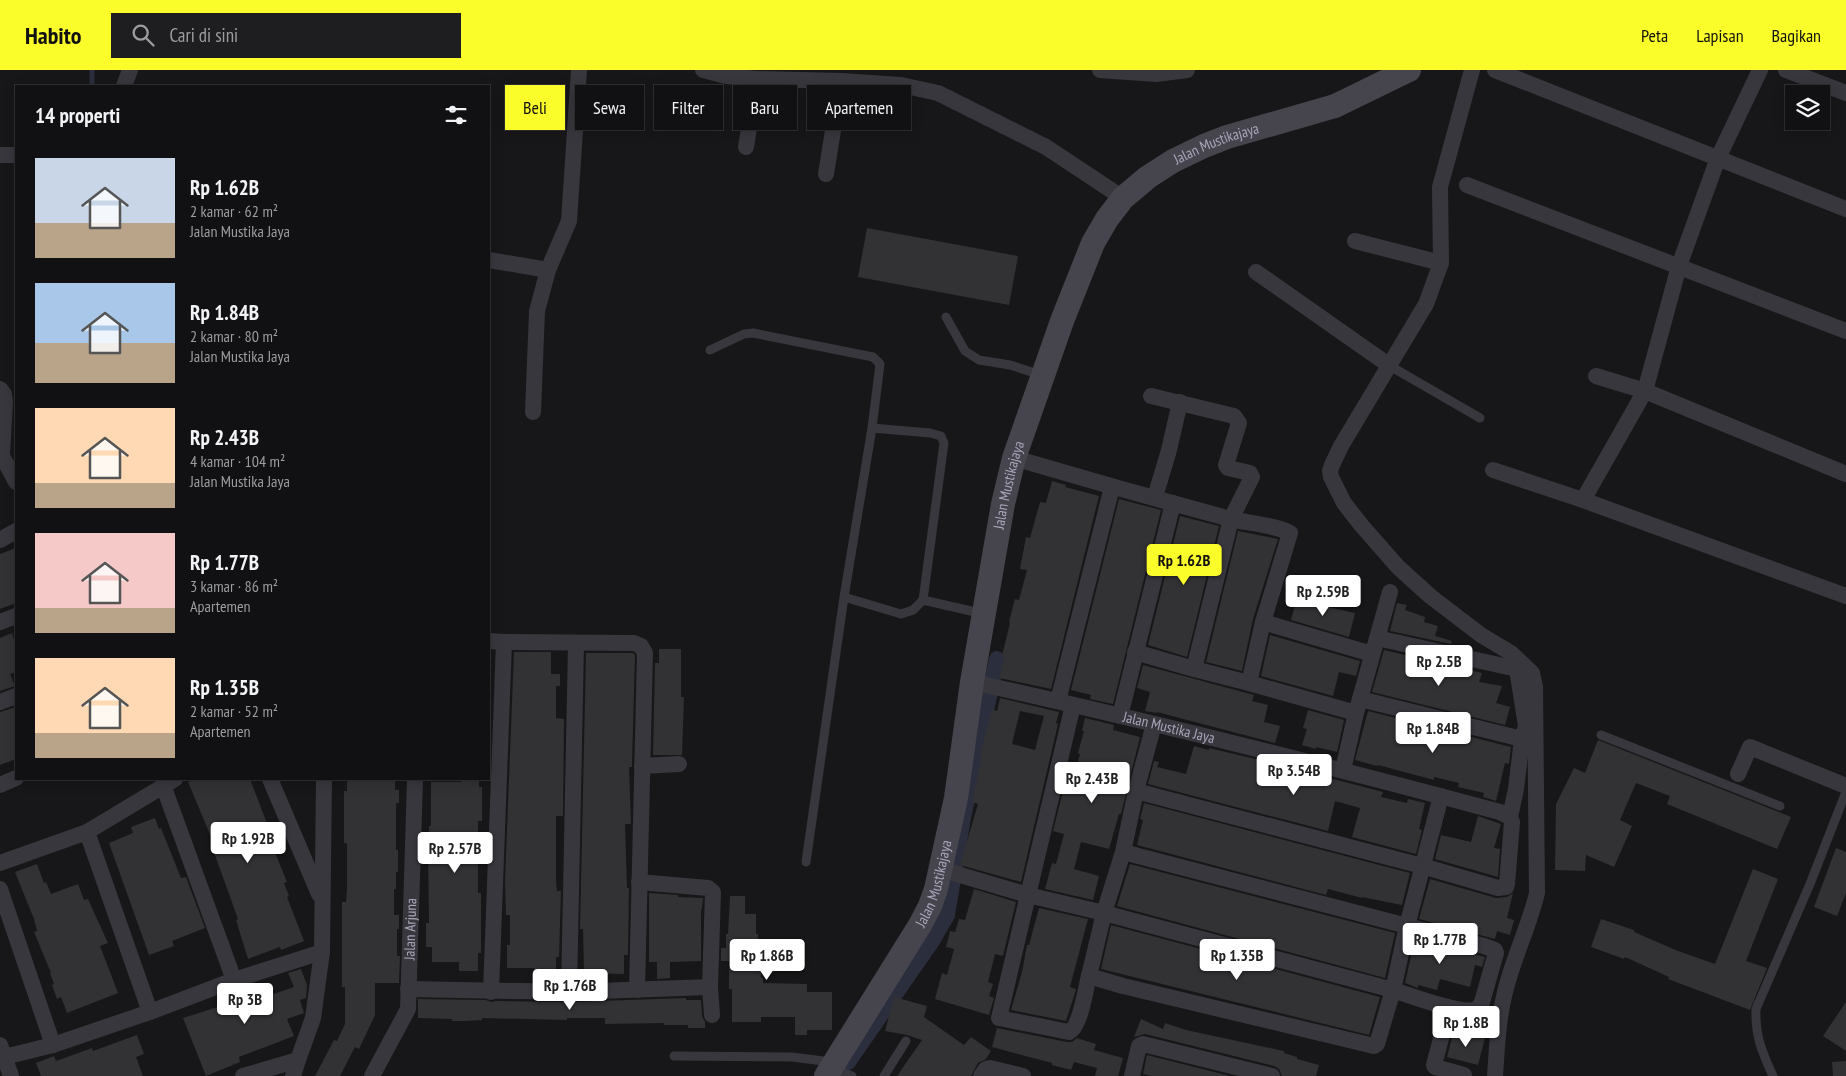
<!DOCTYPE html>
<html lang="id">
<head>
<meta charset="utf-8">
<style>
  body { margin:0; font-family:"PT Sans Narrow",sans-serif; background:#1e1e20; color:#f1f3f6; height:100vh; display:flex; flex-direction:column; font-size:19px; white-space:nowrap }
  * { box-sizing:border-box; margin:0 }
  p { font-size:16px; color:#9c9d9f }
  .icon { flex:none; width:28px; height:28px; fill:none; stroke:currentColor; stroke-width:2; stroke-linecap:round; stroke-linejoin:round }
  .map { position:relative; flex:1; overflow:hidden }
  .panel { position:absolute; left:15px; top:15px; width:475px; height:695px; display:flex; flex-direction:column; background:#111012; border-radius:0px; box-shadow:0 2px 12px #0003,0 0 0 1px #303032 }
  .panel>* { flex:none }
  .top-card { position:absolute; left:505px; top:15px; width:475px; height:45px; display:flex; gap:10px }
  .controls { position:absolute; left:1785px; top:15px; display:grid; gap:10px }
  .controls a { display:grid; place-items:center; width:45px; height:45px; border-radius:0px; background:#111012; box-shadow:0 2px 12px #0003,0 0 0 1px #303032; font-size:25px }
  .price { position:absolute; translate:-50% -42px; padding:0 11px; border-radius:5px; background:#fff; color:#222; font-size:16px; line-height:32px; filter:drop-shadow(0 1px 2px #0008) }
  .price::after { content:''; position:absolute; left:50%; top:30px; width:15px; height:11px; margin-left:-8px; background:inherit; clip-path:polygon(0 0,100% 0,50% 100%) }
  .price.on { background:#fbfd2a; color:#111 }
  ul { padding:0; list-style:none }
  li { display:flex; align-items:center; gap:15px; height:125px; padding:0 20px }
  li span { display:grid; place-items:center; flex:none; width:140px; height:100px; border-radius:0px; color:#555 }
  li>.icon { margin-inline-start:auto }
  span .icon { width:60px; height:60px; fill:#fffc; stroke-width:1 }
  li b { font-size:21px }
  h2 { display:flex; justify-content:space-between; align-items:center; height:60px; padding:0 20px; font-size:21px }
  .pill { padding:0 18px; border-radius:0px; background:#111012; box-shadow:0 2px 12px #0003,0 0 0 1px #303032; font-size:18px; line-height:45px }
  .pill.on { background:#fbfd2a; color:#111 }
  header { display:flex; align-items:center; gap:30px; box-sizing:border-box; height:70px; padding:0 25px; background:#fbfd2a; color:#111 }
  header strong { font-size:24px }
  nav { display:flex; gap:28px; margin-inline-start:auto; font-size:18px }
  .search { width:350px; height:45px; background:#1e1e20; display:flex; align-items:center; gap:12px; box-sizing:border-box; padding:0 18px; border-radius:0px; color:#9c9d9f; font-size:19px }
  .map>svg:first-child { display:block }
</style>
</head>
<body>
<header>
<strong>Habito</strong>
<div class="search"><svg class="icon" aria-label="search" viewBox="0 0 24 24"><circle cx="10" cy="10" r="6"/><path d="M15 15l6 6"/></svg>Cari di sini</div>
<nav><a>Peta</a><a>Lapisan</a><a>Bagikan</a></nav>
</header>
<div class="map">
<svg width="1846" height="1006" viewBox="0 0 1846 1006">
  <rect width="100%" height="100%" fill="#171618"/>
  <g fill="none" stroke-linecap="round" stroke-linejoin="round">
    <path stroke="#2b2f3d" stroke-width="5" d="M 92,0 L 92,16"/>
    <path stroke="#2b2f3d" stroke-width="16" d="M 848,992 L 932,871 L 947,845 L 963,748 L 997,589"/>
  </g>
  <path fill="#323134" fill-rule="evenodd" d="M 867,158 L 1018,186 L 1009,235 L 858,207 Z
    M 1052,411 L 1066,415 L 1065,417 L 1099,426 L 1051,619 L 999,608 L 1004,587 L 1002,586 L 1010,553 L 1009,552 L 1015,529 L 1019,530 L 1027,500 L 1020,499 L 1026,467 L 1030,468 L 1040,432 L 1046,433 Z
    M 1119,429 L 1161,440 L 1113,634 L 1090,629 L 1091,625 L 1071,620 Z
    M 1180,446 L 1219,456 L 1187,587 L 1148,575 Z
    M 1238,461 L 1278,469 L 1253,549 L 1242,601 L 1206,592 Z
    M 16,478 L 16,533 L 0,539 L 0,484 Z
    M 1297,528 L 1310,531 L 1310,533 L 1355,543 L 1349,567 L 1291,550 Z
    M 1397,533 L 1407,535 L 1405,540 L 1425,547 L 1424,552 L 1438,556 L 1435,566 L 1452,571 L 1451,574 L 1390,561 Z
    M 12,563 L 16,575 L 16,602 L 10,604 L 15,616 L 0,621 L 0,568 Z
    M 1270,565 L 1360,591 L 1356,606 L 1339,602 L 1333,626 L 1261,606 Z
    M 659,579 L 681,579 L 681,627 L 684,627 L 682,685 L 653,685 L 655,593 L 659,593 Z
    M 1384,580 L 1482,603 L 1479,612 L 1502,616 L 1496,633 L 1510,637 L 1505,655 L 1372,622 Z
    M 514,582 L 551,582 L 551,604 L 560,604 L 560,616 L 556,616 L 556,648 L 564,649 L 563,746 L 556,746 L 556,811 L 557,821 L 561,821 L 559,887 L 556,887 L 556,904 L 534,904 L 534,898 L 507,898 L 507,875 L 510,875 L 510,845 L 506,845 L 505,810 Z
    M 586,583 L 633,583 L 635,585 L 632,695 L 632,697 L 629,697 L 631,754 L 625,754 L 627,818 L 629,818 L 628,885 L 624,885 L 624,904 L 584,903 L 583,859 L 580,859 Z
    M 1143,595 L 1254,625 L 1252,631 L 1268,635 L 1264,652 L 1280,656 L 1275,673 L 1157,642 L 1157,643 L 1145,641 L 1150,622 L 1137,618 Z
    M 1000,628 L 1059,642 L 1056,653 L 1058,654 L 1021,812 L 960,795 L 978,734 L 972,732 L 982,686 L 980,685 L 992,640 L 997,641 ZM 1020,641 L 1044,646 L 1035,680 L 1012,674 Z
    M 16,637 L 16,689 L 0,695 L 0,642 Z
    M 1308,640 L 1344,650 L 1337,682 L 1316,677 L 1316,679 L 1302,675 L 1307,659 L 1303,658 Z
    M 1368,641 L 1511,677 L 1509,694 L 1505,693 L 1496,731 L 1483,727 L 1484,723 L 1458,717 L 1459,713 L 1434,707 L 1434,710 L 1378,695 L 1377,696 L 1355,690 Z
    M 1085,648 L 1114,655 L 1113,660 L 1140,667 L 1121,744 L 1119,744 L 1109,779 L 1081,772 L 1074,799 L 1099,806 L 1093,830 L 1045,819 L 1052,793 L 1056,794 L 1064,764 L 1053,761 L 1065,713 L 1072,715 L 1080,684 L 1078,683 L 1084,661 L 1082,661 Z
    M 1598,670 L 1791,747 L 1777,779 L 1667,734 L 1670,726 L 1636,713 L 1620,750 L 1632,756 L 1614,797 L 1586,785 L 1585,801 L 1555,800 L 1556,734 L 1574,698 L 1585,703 Z
    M 1194,676 L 1209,680 L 1209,678 L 1281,695 L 1281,697 L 1321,708 L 1322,706 L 1337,710 L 1383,722 L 1381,727 L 1407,733 L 1408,729 L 1425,733 L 1419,759 L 1422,760 L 1416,784 L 1352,767 L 1360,738 L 1335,731 L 1328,761 L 1148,714 L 1154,691 L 1159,692 L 1157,697 L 1186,704 Z
    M 197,709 L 250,709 L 268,756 L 265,758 L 287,812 L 284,813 L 289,826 L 287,827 L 304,871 L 281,880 L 280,877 L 248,889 L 236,850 L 238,849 L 211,774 L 214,774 L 188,712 Z
    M 347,709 L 395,709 L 395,720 L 399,720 L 399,733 L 396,733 L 396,780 L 398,780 L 398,802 L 396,802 L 396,819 L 394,819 L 394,845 L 399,845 L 399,859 L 397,859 L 397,886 L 400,886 L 399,913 L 375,913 L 375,945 L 359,979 L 355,977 L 340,1006 L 315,1006 L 334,970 L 337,971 L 345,954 L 345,917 L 342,917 L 342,832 L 346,832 L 347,819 L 347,773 L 344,773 L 344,721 L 347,721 Z
    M 461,709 L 479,709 L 479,717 L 482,717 L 482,751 L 478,751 L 478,823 L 481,823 L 481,883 L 478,883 L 478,901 L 459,901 L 459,892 L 432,892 L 432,877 L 426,877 L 426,853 L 429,853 L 428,781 L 429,756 L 431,756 L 431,712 L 461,712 Z
    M 1144,733 L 1410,803 L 1402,835 L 1362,827 L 1362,828 L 1328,819 L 1326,825 L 1137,775 L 1143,750 L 1140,749 Z
    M 1478,746 L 1501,754 L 1494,778 L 1500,779 L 1498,807 L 1435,789 L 1441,765 L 1471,772 Z
    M 155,748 L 159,759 L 161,758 L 181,808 L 186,807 L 205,858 L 172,871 L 174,876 L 149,885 L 109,773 L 133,763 L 131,757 Z
    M 1836,778 L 1846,782 L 1846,823 L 1837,846 L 1814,837 Z
    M 37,794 L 44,813 L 46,812 L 51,824 L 78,814 L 84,830 L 88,829 L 108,873 L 100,876 L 118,923 L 67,943 L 61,927 L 57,929 L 52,915 L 54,914 L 50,903 L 51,903 L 34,862 L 37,861 L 34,849 L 15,802 Z
    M 1130,794 L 1395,863 L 1385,908 L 1117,836 Z
    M 1753,799 L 1778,809 L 1746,891 L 1767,898 L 1750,940 L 1668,909 L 1669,907 L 1625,887 L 1624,889 L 1591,877 L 1601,849 L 1634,860 L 1634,862 L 1678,881 L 1715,894 Z
    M 1430,809 L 1496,828 L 1507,827 L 1513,823 L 1507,848 L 1514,850 L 1510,865 L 1497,861 L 1495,869 L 1419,849 Z
    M 974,819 L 1016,832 L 1003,886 L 995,884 L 988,912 L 993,914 L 989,926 L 994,928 L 989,945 L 935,929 L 942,903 L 947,905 L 954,879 L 946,877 L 950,861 L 955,862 L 959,849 L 965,850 Z
    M 649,823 L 678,825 L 678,827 L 703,828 L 702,839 L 701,839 L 701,891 L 670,892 L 670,908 L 657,909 L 657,892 L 649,892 Z
    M 730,826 L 745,826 L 745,844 L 756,844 L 756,864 L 758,864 L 758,886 L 761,886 L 761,908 L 763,908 L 763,913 L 807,914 L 807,922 L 832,922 L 832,960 L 807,960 L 807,965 L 795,965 L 795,947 L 761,947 L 761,952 L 732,952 L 732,919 L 729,919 L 729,891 L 721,891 L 721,878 L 726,878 L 726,864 L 728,864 Z
    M 1039,838 L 1088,849 L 1070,917 L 1076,919 L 1074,926 L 1066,951 L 1011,940 L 1022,902 L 1027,875 L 1029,875 Z
    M 1111,855 L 1380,927 L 1369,965 L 1101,899 Z
    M 1415,868 L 1485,887 L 1482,897 L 1475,895 L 1470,917 L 1440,909 L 1437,920 L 1418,915 L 1418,918 L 1405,913 Z
    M 301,899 L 307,915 L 306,928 L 300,930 L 304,943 L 287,949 L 294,966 L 239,987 L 240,992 L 206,1006 L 183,948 L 255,925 L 266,922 L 268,926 L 294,917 L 288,903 Z
    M 894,927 L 927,936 L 924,947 L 964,975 L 971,967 L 991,981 L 986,989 L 978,993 L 971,1006 L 897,1006 L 922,970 L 907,965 L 885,961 Z
    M 686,928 L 686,930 L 701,930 L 702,946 L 705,952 L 705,958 L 688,958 L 688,955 L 664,955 L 664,953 L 605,954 L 605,948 L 567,948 L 567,950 L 482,948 L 482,950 L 465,951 L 452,951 L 452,949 L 418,948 L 418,929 L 486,930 L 491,932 L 496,931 L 569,932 Z
    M 1846,932 L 1846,981 L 1823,966 Z
    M 1141,949 L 1163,959 L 1165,953 L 1186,960 L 1284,981 L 1284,983 L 1297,987 L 1297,989 L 1319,995 L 1316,1006 L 1282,1006 L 1279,999 L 1274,996 L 1145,964 L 1134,967 Z
    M 997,958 L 1067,972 L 1072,972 L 1077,968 L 1096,974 L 1094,980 L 1123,988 L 1118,1006 L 1095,1006 L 1097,998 L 1074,992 L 1071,1000 L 1052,995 L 1052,993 L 992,977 Z
    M 1454,960 L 1485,968 L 1478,995 L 1447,987 Z
    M 137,965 L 144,984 L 136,987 L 143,1006 L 41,1006 L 36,993 L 54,986 L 56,991 L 92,978 L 93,981 Z
    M 1147,985 L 1230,1006 L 1151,1006 L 1143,1004 Z
    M 1846,991 L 1846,1006 L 1833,1006 L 1832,992 Z"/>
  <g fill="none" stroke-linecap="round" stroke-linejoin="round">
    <path stroke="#38373e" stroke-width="9" d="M 946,247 L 965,281 L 979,290 L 1010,295 L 1041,305
      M 710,280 L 744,264 L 753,263 L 873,287 L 880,294 L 872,358 L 844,527 L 901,544 L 913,540 L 923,530 L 984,544
      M 1390,296 L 1480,348
      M 872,358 L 930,363 L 941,366 L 944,373 L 923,530
      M 1601,665 L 1780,736
      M 806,792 L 844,527
      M 674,986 L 792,987 L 831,992
      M 832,997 L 852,1006
      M 884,1006 L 906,971
      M 1773,1006 C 1762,982 1755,966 1756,939 L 1810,814 L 1846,722"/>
    <g stroke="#38373e" stroke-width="16">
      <path d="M 703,0 L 726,6 L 757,9 L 841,11 L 901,15 L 938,23 L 1046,77 L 1123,128"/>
      <path d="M 1100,0 L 1156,4 L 1187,0"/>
      <path d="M 1472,0 L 1440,117 L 1441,193 L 1426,234 L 1341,376 L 1332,395 L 1330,401 L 1331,407 L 1344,433 L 1362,456 L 1398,497 L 1430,526 L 1481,565 L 1511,583 L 1532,603 L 1535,617 L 1537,823 C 1529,857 1513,888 1505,922 C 1498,949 1497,978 1495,1006"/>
      <path d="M 1495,0 L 1846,139"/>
      <path d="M 1786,0 L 1846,23"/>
      <path d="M 124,16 L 130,0"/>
      <path d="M 746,77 L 757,9"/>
      <path d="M 0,85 L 16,85"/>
      <path d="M 826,104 L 841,11"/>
      <path d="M 1467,115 L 1846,261"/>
      <path d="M 1355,171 L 1441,193"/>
      <path d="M 489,190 L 548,200"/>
      <path d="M 1256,202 L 1390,296"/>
      <path d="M 1596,306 L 1645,321 L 1846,404"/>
      <path d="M 0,319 L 4,324 L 5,332 L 2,386 L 16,412"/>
      <path d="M 533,342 L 537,241 L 548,200 L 569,151 L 579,0"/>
      <path d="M 1014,388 C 1085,409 1156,429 1227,448 C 1243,453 1277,455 1290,463 L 1263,552 L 1249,613 L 1194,599"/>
      <path d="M 1493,400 L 1583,430 L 1846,526"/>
      <path d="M 1155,427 L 1169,380 L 1180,332"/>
      <path d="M 1583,430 L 1645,321 L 1679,196 L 1718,88 L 1760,0"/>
      <path d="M 0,470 L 16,461"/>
      <path d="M 0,552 L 16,546"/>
      <path d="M 1263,552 L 1372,584"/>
      <path d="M 489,571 L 504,572 L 634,573 L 641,576 L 645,583 L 637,920"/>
      <path d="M 1135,582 L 1194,599 L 1231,449 L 1252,407 L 1250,403 L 1228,398 L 1226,395 L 1239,353 L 1234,346 L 1151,326"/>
      <path id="s1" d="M 972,612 C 1149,651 1325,695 1500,742 L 1510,747"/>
      <path d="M 1249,613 L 1356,643"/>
      <path d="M 1360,629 L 1522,669"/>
      <path d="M 1058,631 L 1112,417"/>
      <path d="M 0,632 L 16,626"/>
      <path d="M 1073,635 L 999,948 L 1069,962 C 1081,956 1085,920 1089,906"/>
      <path d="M 1120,646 L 1173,433"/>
      <path d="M 642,696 L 679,694"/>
      <path d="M 1343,700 L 1356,643 L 1390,522"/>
      <path d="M 1738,704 L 1750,677 L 1846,716"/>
      <path d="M 270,709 L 319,824"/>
      <path d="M 0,715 L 16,708"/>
      <path d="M 163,715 L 234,910"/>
      <path d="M 1136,721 L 1422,796 L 1498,818 L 1506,817 L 1507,814 L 1512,752 L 1510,747 L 1516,719 L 1522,669 L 1526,656 L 1517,599 L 1377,568"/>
      <path d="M 87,762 L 150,942"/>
      <path d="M 1123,782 L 1484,876 L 1495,880 L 1496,883 L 1482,932 C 1480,936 1478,939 1474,940 C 1459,944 1409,925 1393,920 L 1377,974 L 1374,976 L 1123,916 L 1089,906 L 1104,843 L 1123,782 L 1136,721 L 1154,654"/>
      <path d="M 0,793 L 87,762 L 175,709"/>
      <path d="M 940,799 L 1028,825 L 1104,843 L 1393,920 L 1407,856 L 1441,726"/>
      <path d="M 0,819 L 53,975"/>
      <path d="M 710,917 L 712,945"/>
      <path d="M 408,919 L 569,922 L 710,917 L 713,822 L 708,818 L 639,812"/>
      <path d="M 491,922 L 504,572"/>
      <path d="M 569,922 L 576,574"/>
      <path d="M 1449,938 L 1434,995 L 1435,997 L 1464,1005"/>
      <path d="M 0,975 L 11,1006"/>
      <path d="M 0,988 L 53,975 L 150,942 L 234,910 L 322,882 L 324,709"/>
      <path d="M 298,990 L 313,948 L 322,882"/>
      <path d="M 243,1006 L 298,990 L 293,1006"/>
      <path id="s2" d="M 372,1006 L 408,939 L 415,709"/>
      <path d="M 981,1006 L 986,999 L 990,998 L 1023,1006"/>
      <path d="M 1132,1006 L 1139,976 L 1143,974 L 1272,1006"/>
    </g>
    <path stroke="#46454e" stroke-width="24" id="s3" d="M 826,1006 L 920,855 L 930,836 L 936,819 L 956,728 L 972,612 L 1003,434 L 1014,388 L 1062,251 L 1093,173 L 1107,149 L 1123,128 L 1148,107 L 1173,91 L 1204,76 L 1227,67 L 1335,36 L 1409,0"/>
  </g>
  <g text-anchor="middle" stroke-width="5" stroke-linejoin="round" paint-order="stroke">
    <g font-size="15" fill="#a8a7b9" stroke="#121113">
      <text dy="5" stroke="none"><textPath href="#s3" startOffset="1048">Jalan Mustikajaya</textPath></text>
      <text dy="5" stroke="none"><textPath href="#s3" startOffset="628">Jalan Mustikajaya</textPath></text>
      <text dy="5" stroke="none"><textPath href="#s1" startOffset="202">Jalan Mustika Jaya</textPath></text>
      <text dy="5" stroke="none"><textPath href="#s3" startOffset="222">Jalan Mustikajaya</textPath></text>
      <text dy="5" stroke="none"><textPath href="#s2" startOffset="156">Jalan Arjuna</textPath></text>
    </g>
  </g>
</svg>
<div class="controls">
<a><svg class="icon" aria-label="layers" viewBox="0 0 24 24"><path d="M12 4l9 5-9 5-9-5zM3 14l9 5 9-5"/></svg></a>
</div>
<b class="price on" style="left:1184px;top:516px">Rp 1.62B</b>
<b class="price" style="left:1323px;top:547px">Rp 2.59B</b>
<b class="price" style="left:1439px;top:617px">Rp 2.5B</b>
<b class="price" style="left:1433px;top:684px">Rp 1.84B</b>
<b class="price" style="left:1294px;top:726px">Rp 3.54B</b>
<b class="price" style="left:1092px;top:734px">Rp 2.43B</b>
<b class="price" style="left:248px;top:794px">Rp 1.92B</b>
<b class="price" style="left:455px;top:804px">Rp 2.57B</b>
<b class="price" style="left:1440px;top:895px">Rp 1.77B</b>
<b class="price" style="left:767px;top:911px">Rp 1.86B</b>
<b class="price" style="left:1237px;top:911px">Rp 1.35B</b>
<b class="price" style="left:570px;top:941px">Rp 1.76B</b>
<b class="price" style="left:245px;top:955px">Rp 3B</b>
<b class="price" style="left:1466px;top:978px">Rp 1.8B</b>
<div class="top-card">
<a class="pill on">Beli</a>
<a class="pill">Sewa</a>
<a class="pill">Filter</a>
<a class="pill">Baru</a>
<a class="pill">Apartemen</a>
</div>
<section class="panel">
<h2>14 properti<svg class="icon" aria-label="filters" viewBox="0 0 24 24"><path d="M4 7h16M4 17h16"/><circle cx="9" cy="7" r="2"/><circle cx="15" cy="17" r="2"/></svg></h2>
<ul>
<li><span style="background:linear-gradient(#c9d6e8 65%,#b9a48a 0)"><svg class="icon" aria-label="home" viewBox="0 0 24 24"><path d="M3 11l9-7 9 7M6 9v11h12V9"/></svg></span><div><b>Rp 1.62B</b><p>2 kamar · 62 m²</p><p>Jalan Mustika Jaya</p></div></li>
<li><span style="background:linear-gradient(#a9c7e8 60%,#b9a48a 0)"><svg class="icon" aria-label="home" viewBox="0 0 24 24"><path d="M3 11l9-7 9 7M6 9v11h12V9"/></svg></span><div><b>Rp 1.84B</b><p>2 kamar · 80 m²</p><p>Jalan Mustika Jaya</p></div></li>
<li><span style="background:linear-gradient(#ffd9b3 75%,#b9a48a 0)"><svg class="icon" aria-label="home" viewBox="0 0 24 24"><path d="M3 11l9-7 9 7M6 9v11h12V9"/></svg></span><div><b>Rp 2.43B</b><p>4 kamar · 104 m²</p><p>Jalan Mustika Jaya</p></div></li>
<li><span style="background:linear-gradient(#f6c9c9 75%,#b9a48a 0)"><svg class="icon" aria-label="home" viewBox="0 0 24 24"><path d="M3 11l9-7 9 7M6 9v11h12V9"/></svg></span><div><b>Rp 1.77B</b><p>3 kamar · 86 m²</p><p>Apartemen</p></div></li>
<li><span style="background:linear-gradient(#ffd9b3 75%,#b9a48a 0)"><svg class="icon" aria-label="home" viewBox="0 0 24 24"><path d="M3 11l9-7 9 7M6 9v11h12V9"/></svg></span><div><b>Rp 1.35B</b><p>2 kamar · 52 m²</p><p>Apartemen</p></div></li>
</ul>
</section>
</div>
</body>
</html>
